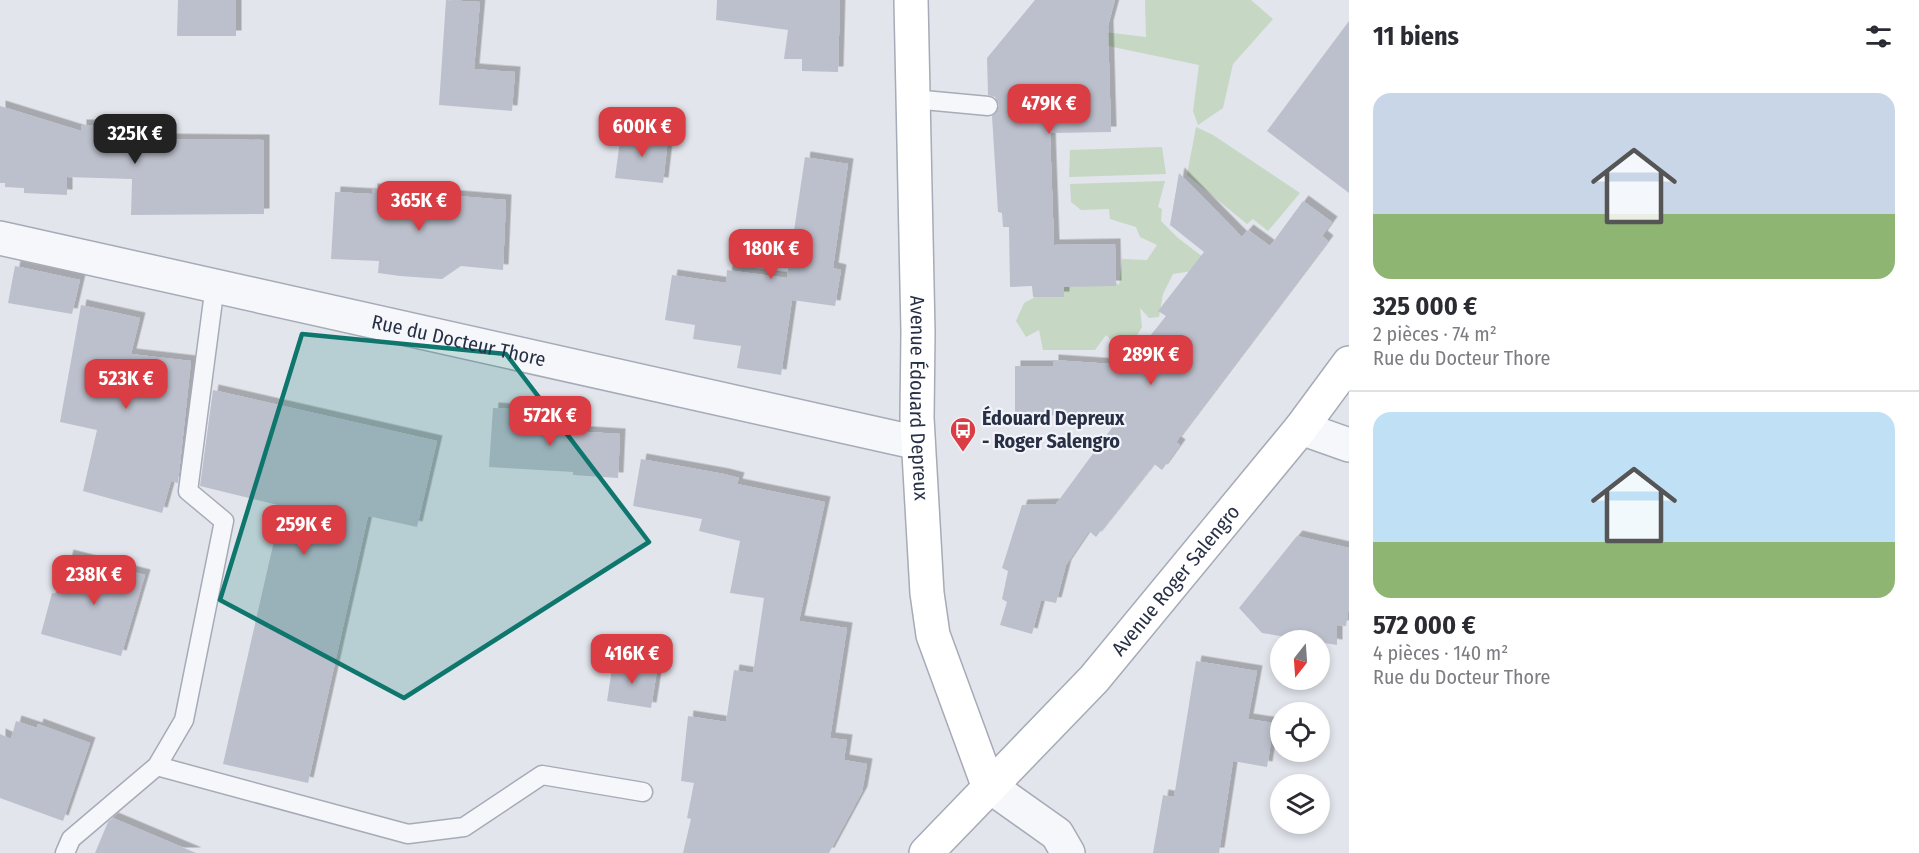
<!DOCTYPE html>
<html lang="fr">
<head>
<meta charset="utf-8">
<style>
  body { margin:0; font-family:"Fira Sans Condensed",sans-serif; background:#f7f7f7; color:#2b2b33; height:100vh; display:flex; flex-direction:column; font-size:22px; white-space:nowrap }
  * { box-sizing:border-box; margin:0 }
  p { font-size:20px; color:#7c7c81 }
  .icon { flex:none; width:33px; height:33px; fill:none; stroke:currentColor; stroke-width:2; stroke-linecap:round; stroke-linejoin:round }
  .map { position:relative; flex:1; overflow:hidden }
  .sheet { display:flex; flex-direction:column; background:#fff; width:570px }
  .sheet>* { flex:none }
  .needle { width:39px; rotate:197deg }
  .tools { position:absolute; left:1270px; top:630px; display:grid; gap:12px }
  .tools a { display:grid; place-items:center; width:60px; height:60px; border-radius:50%; background:#fff; box-shadow:0 3px 9px #0003; font-size:30px }
  .price { position:absolute; translate:-50% -51px; padding:0 14px; border-radius:12px; background:#db3d44; color:#fff; font-size:20px; line-height:39px; filter:drop-shadow(0 2px 3px #0008) }
  .price::after { content:''; position:absolute; left:50%; top:36px; width:18px; height:14px; margin-left:-9px; background:inherit; clip-path:polygon(0 0,100% 0,50% 100%) }
  .price.selected { background:#222; color:#fff }
  ul { padding:0; list-style:none }
  li { display:grid; align-content:center; gap:12px; height:318px; padding:0 24px }
  li+li { border-top:2px solid #e1e1e2 }
  li span { display:grid; place-items:center; height:186px; border-radius:18px; color:#555 }
  li>.icon { margin-inline-start:auto }
  span .icon { width:108px; height:108px; fill:#fffc; stroke-width:1 }
  li b { font-size:26px }
  h2 { display:flex; justify-content:space-between; align-items:center; height:72px; padding:0 24px; font-size:26px }
  main { display:flex; flex:1; min-height:0 }
  .map>svg:first-child { display:block }
</style>
</head>
<body>
<main>
<div class="map">
<svg width="1349" height="853" viewBox="0 0 1349 853">
  <defs>
    <filter id="shadow"><feDropShadow dx="5.5" dy="-5.5" stdDeviation="0" flood-color="#0004"/></filter>
  </defs>
  <rect width="100%" height="100%" fill="#e2e5ec"/>
  <path fill="#c6d7c3" d="M 1145,0 L 1251,0 L 1273,19 L 1233,64 L 1223,108 L 1198,125 L 1193,111 L 1199,65 L 1075,39 L 1079,29 L 1146,37 Z
    M 1196,127 L 1213,135 L 1300,193 L 1268,231 L 1253,219 L 1247,224 L 1187,175 Z
    M 1162,147 L 1166,174 L 1069,177 L 1070,150 Z
    M 1165,181 L 1158,207 L 1162,209 L 1161,221 L 1178,238 L 1203,257 L 1199,270 L 1173,274 L 1163,294 L 1159,317 L 1149,318 L 1140,308 L 1142,327 L 1130,347 L 1118,347 L 1106,335 L 1095,350 L 1043,350 L 1039,330 L 1026,337 L 1016,321 L 1024,303 L 1052,288 L 1108,275 L 1119,285 L 1122,259 L 1147,260 L 1157,245 L 1140,237 L 1136,227 L 1110,219 L 1109,209 L 1081,210 L 1071,202 L 1070,184 Z"/>
  <path fill="#bcc0cc" filter="url(#shadow)" d="M 178,0 L 236,0 L 236,36 L 177,36 Z
    M 446,0 L 480,2 L 474,69 L 515,72 L 512,111 L 439,105 Z
    M 717,0 L 840,0 L 838,72 L 802,71 L 802,59 L 784,59 L 788,30 L 716,20 Z
    M 1035,0 L 1115,0 L 1108,26 L 1111,132 L 1050,133 L 1054,245 L 1115,244 L 1116,286 L 1064,287 L 1064,297 L 1033,297 L 1032,286 L 1010,287 L 1009,227 L 1003,227 L 1002,213 L 998,212 L 992,116 L 999,106 L 995,97 L 988,95 L 987,58 Z
    M 1349,21 L 1349,193 L 1267,131 Z
    M 0,106 L 81,131 L 81,125 L 154,126 L 154,139 L 264,140 L 264,214 L 131,215 L 132,179 L 67,177 L 67,195 L 24,193 L 24,188 L 5,187 L 5,183 L 0,183 Z
    M 621,133 L 668,139 L 663,183 L 615,178 Z
    M 805,157 L 848,164 L 833,268 L 841,270 L 835,306 L 792,300 L 781,375 L 737,368 L 741,346 L 693,339 L 695,325 L 665,320 L 672,275 L 726,283 L 727,270 L 787,278 Z
    M 1179,173 L 1242,237 L 1248,230 L 1270,246 L 1303,201 L 1332,222 L 1322,236 L 1328,241 L 1176,442 L 1180,445 L 1162,470 L 1154,464 L 1096,537 L 1089,531 L 1066,565 L 1056,603 L 1041,600 L 1032,634 L 1000,625 L 1007,602 L 1002,599 L 1008,571 L 1002,568 L 1022,505 L 1056,504 L 1122,414 L 1015,416 L 1015,366 L 1053,366 L 1053,360 L 1127,365 L 1166,316 L 1158,311 L 1204,252 L 1170,225 Z
    M 372,189 L 506,200 L 503,270 L 461,266 L 442,279 L 400,276 L 378,273 L 379,261 L 331,259 L 335,192 L 372,194 Z
    M 15,266 L 80,280 L 72,314 L 8,303 Z
    M 81,305 L 140,318 L 131,354 L 191,361 L 178,483 L 171,481 L 162,513 L 83,491 L 97,430 L 60,422 Z
    M 213,390 L 437,441 L 417,527 L 368,516 L 308,783 L 223,764 L 282,506 L 200,486 Z
    M 493,408 L 541,411 L 540,429 L 620,434 L 618,478 L 573,475 L 573,472 L 489,467 Z
    M 641,459 L 724,474 L 739,478 L 737,484 L 825,502 L 799,621 L 847,628 L 830,738 L 847,740 L 844,760 L 867,764 L 862,792 L 829,853 L 683,853 L 691,819 L 687,818 L 694,783 L 681,781 L 688,716 L 726,722 L 734,670 L 753,673 L 764,598 L 730,593 L 740,541 L 699,531 L 702,519 L 633,506 Z
    M 1297,536 L 1349,548 L 1349,606 L 1346,626 L 1337,625 L 1337,645 L 1262,633 L 1239,608 Z
    M 68,555 L 145,575 L 121,656 L 41,634 L 52,593 L 59,594 Z
    M 1196,661 L 1257,671 L 1248,719 L 1274,723 L 1267,767 L 1233,761 L 1219,853 L 1153,853 L 1163,795 L 1174,797 Z
    M 613,662 L 657,671 L 651,708 L 607,701 Z
    M 16,721 L 37,728 L 38,724 L 90,743 L 63,821 L 0,798 L 0,734 L 11,739 Z
    M 113,818 L 196,853 L 95,853 L 108,822 Z"/>
  <g fill="none" stroke-linecap="round" stroke-linejoin="round">
    <g stroke="#a6abb7" stroke-width="21">
      <path id="lane" d="M 913,99 L 988,106
        M 157,766 L 408,834 L 464,827 L 542,775 L 643,792
        M 65,853 L 71,839 L 157,766 L 184,720 L 224,521 L 188,491 L 215,285"/>
    </g>
    <g stroke="#a6abb7" stroke-width="36">
      <g id="street">
        <path id="s1" d="M 0,238 L 918,443"/>
        <path d="M 1301,428 L 1349,445"/>
        <path d="M 988,785 L 1057,834 L 1068,853"/>
      </g>
    </g>
    <g stroke="#a6abb7" stroke-width="36">
      <g id="secondary">
        <path id="s2" d="M 911,0 L 918,332 L 917,418 L 927,593 L 933,635 L 988,785"/>
        <path id="s3" d="M 926,853 L 1094,679 L 1301,428 L 1349,363"/>
      </g>
    </g>
    <use href="#lane" stroke="#f6f7fa" stroke-width="18"/>
    <use href="#street" stroke="#f6f7fa" stroke-width="33"/>
    <use href="#secondary" stroke="#fff" stroke-width="33"/>
  </g>
  <path fill="#0f766e" fill-opacity="0.2" stroke="#0f766e" stroke-width="4.5" stroke-linejoin="round" d="M 302,334 L 506,354 L 649,542 L 404,698 L 220,600 Z"/>
  <defs>
    <g id="bus-pin" transform="scale(1.35)"><path d="M0 17L-7.5 6A9.5 9.5 0 1 1 7.5 6Z" fill="#db3d44" stroke="#f2f4f9"/><path d="M-5-6H5V4H4V6H2V4H-2V6H-4V4H-5ZM-3.5-4V0h7V-4ZM-3.5 1.2v1.5H-2V1.2ZM2 1.2v1.5H3.5V1.2Z" fill="#fff"/></g>
  </defs>
  <g fill-rule="evenodd">
    <use href="#bus-pin" x="963" y="430"/>
  </g>
  <g text-anchor="middle" stroke-width="4.5" stroke-linejoin="round" paint-order="stroke">
    <g font-size="20" fill="#283046" stroke="#f2f4f9">
      <text dy="7" stroke="none"><textPath href="#s1" startOffset="470">Rue du Docteur Thore</textPath></text>
      <text dy="7" stroke="none"><textPath href="#s2" startOffset="398">Avenue Édouard Depreux</textPath></text>
      <text dy="7" stroke="none"><textPath href="#s3" startOffset="370">Avenue Roger Salengro</textPath></text>
    </g>
    <g font-size="20" font-weight="bold" fill="#283046" stroke="#f2f4f9" text-anchor="start">
      <text x="982" y="425">Édouard Depreux<tspan x="982" dy="23">- Roger Salengro</tspan></text>
    </g>
  </g>
</svg>
<div class="tools">
<a><svg class="needle" viewBox="-14 -14 28 28"><path d="M0-13l5 13h-10z" fill="#e53935"/><path d="M0 13l5-13h-10z" fill="#7c7c81"/></svg></a>
<a><svg class="icon" aria-label="locate" viewBox="0 0 24 24"><circle cx="12" cy="12" r="6"/><path d="M12 2v4M12 18v4M2 12h4M18 12h4"/></svg></a>
<a><svg class="icon" aria-label="layers" viewBox="0 0 24 24"><path d="M12 4l9 5-9 5-9-5zM3 14l9 5 9-5"/></svg></a>
</div>
<b class="price" style="left:1049px;top:135px">479K €</b>
<b class="price" style="left:642px;top:158px">600K €</b>
<b class="price selected" style="left:135px;top:165px">325K €</b>
<b class="price" style="left:419px;top:232px">365K €</b>
<b class="price" style="left:771px;top:280px">180K €</b>
<b class="price" style="left:1151px;top:386px">289K €</b>
<b class="price" style="left:126px;top:410px">523K €</b>
<b class="price" style="left:550px;top:447px">572K €</b>
<b class="price" style="left:304px;top:556px">259K €</b>
<b class="price" style="left:94px;top:606px">238K €</b>
<b class="price" style="left:632px;top:685px">416K €</b>
</div>
<section class="sheet">
<h2>11 biens<svg class="icon" aria-label="filters" viewBox="0 0 24 24"><path d="M4 7h16M4 17h16"/><circle cx="9" cy="7" r="2"/><circle cx="15" cy="17" r="2"/></svg></h2>
<ul>
<li><span style="background:linear-gradient(#c9d6e8 65%,#8fb573 0)"><svg class="icon" aria-label="home" viewBox="0 0 24 24"><path d="M3 11l9-7 9 7M6 9v11h12V9"/></svg></span><div><b>325 000 €</b><p>2 pièces · 74 m²</p><p>Rue du Docteur Thore</p></div></li>
<li><span style="background:linear-gradient(#bfe0f5 70%,#8fb573 0)"><svg class="icon" aria-label="home" viewBox="0 0 24 24"><path d="M3 11l9-7 9 7M6 9v11h12V9"/></svg></span><div><b>572 000 €</b><p>4 pièces · 140 m²</p><p>Rue du Docteur Thore</p></div></li>
</ul>
</section>
</main>
</body>
</html>
